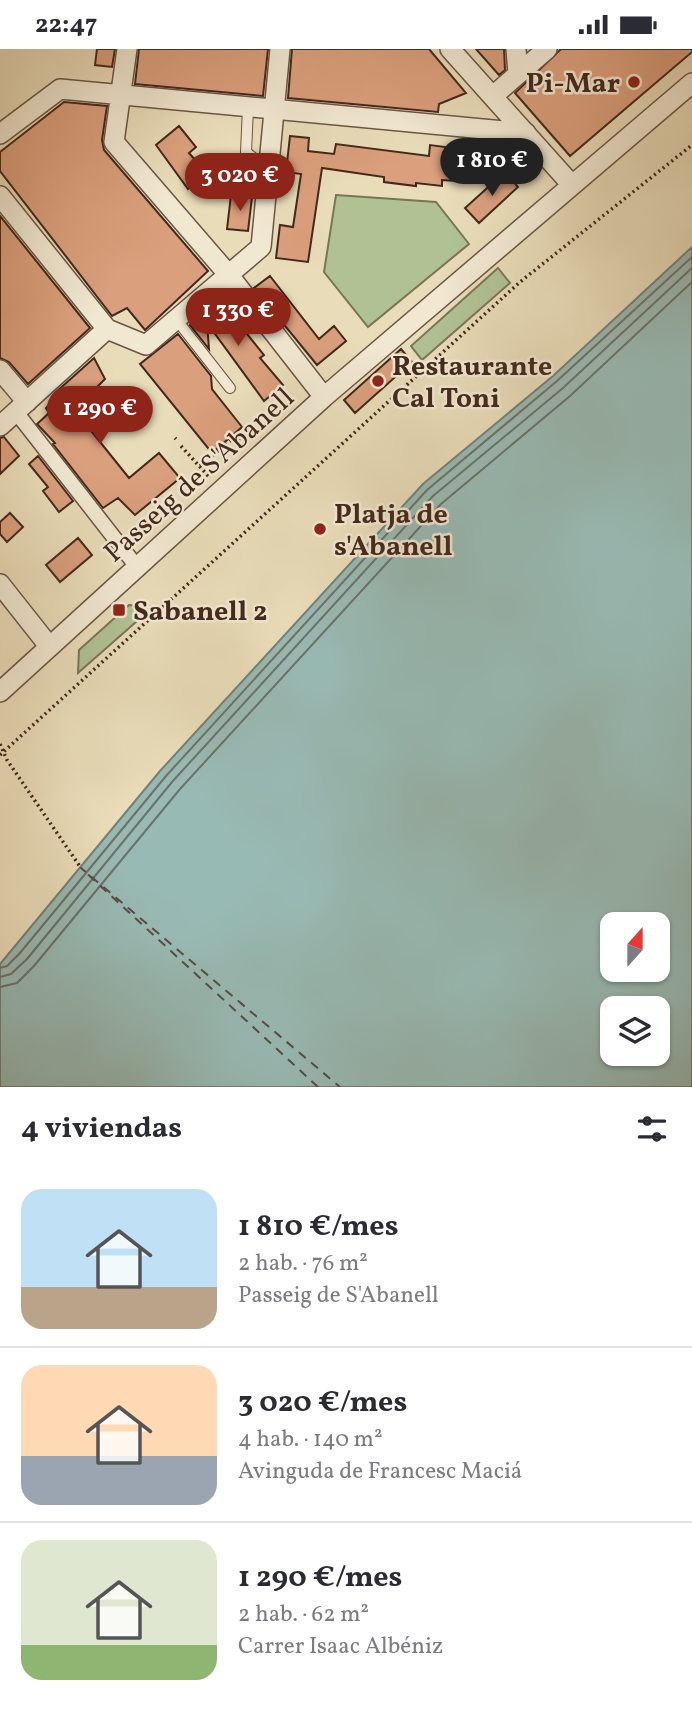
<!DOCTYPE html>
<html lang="es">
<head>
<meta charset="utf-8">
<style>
  body { margin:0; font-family:Vollkorn,serif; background:#f7f7f7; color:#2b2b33; height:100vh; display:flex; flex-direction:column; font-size:26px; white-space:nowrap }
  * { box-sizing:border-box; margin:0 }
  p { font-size:23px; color:#7c7c81 }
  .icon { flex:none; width:38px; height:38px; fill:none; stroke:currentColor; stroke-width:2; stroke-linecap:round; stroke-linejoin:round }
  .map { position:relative; height:1038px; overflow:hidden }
  .sheet { display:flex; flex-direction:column; background:#fff; flex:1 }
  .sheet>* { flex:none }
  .needle { width:46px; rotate:21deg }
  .controls { position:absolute; left:600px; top:863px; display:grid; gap:14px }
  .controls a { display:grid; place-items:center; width:70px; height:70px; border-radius:14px; background:#fff; box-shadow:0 2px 5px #0004; font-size:35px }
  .price { position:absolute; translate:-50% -60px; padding:0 16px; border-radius:24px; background:#8f2418; color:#fff; font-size:23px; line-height:46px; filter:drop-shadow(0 2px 4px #0008) }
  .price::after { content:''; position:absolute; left:50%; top:42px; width:21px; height:16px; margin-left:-10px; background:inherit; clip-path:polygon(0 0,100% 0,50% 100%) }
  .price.current { background:#222; color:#fff }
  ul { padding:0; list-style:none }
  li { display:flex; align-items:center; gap:21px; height:175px; padding:0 21px }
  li+li { border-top:2px solid #e1e1e2 }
  li span { display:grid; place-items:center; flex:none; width:196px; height:140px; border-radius:21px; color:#555 }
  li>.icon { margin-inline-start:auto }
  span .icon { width:84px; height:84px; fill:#fffc; stroke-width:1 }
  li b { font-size:30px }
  h2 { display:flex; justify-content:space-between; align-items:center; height:84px; padding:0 21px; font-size:30px }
  .status { display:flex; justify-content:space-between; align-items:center; height:49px; padding:0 35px; background:#fff; direction:ltr }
  .status svg { height:19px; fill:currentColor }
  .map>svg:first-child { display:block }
</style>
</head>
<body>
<div class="status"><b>22:47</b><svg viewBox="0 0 49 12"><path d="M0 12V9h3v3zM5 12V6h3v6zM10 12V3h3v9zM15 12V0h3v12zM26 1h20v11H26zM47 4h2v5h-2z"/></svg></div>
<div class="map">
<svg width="692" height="1038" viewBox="0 0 692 1038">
  <rect width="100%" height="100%" fill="#e9dcb9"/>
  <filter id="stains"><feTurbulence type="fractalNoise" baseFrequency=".00286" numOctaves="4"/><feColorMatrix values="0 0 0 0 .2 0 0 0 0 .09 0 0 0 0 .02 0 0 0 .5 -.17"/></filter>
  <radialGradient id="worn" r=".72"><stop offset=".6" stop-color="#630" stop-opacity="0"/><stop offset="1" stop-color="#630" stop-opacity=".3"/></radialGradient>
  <path fill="#b0c294" stroke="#7a7558" stroke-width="2" d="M 336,146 L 436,153 L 469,195 L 368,278 L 324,223 Z
    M 498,219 L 510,234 L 422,311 L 411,297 Z
    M 129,556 L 153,558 L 78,624 L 79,601 Z"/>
  <path fill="#98bab4" stroke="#768078" stroke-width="2" fill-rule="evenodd" d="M 692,198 L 692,1038 L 0,1038 L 0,915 L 160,722 L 423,435 L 553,327 ZM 612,875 L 658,875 L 658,920 L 612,920 ZM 612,959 L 658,959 L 658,1004 L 612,1004 Z"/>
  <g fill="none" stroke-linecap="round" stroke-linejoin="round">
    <path stroke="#6e7168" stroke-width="2" d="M 0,919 L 7,917 L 20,904 L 166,727 L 427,441 L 557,332 L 692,208
      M 0,928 L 11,925 L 27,910 L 172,733 L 433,447 L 563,339 L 692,219
      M 0,938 L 17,934 L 34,917 L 180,740 L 441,455 L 570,347 L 692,233"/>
    <path stroke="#584c43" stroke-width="2" stroke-dasharray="9 7" stroke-linecap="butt" d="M 318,1038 L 81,819 L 340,1038"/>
  </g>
  <path fill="#da9f7c" stroke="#43281d" stroke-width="2" d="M 97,0 L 115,0 L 112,18 L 95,16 Z
    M 139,0 L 268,0 L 263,47 L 135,35 Z
    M 292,0 L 429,0 L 466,44 L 439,55 L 438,63 L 288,49 Z
    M 476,0 L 504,0 L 505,21 L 499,26 Z
    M 561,0 L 692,0 L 692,3 L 570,107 L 515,44 Z
    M 64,53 L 107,57 L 102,91 L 104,101 L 208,222 L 145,281 L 127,259 L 112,267 L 0,122 L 0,103 Z
    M 179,77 L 196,98 L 189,104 L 204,121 L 204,126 L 188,140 L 156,96 Z
    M 290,87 L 309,89 L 308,102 L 334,105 L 336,95 L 429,107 L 430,96 L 461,100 L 457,132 L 442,131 L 442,137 L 416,134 L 416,137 L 384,133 L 384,128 L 322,119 L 308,213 L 276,209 L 280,176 L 293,178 L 301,125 L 286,123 Z
    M 505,123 L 518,138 L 479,174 L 465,159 Z
    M 231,146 L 252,148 L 248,182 L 227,180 Z
    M 0,167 L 90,279 L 28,335 L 9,313 L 0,309 Z
    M 270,227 L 319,290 L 334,277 L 346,292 L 317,316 L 254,239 Z
    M 219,250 L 264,306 L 260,309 L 283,336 L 264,352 L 207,274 L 209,300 L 190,276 Z
    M 178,285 L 211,327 L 212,340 L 242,378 L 212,404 L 140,315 Z
    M 401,300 L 412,313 L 355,364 L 344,351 Z
    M 94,309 L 105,330 L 96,339 L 121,348 L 81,363 L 82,366 L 80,368 L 129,429 L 159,404 L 180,429 L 135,466 L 118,449 L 103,459 L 53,395 L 55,394 L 37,375 L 49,364 L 46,359 L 55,349 L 55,344 Z
    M 4,388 L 19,407 L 0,425 L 0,389 Z
    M 38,407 L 73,452 L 59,463 L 43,442 L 48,438 L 29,415 Z
    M 10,464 L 23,478 L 7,493 L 0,485 L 0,473 Z
    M 78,489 L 92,506 L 60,533 L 46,516 Z"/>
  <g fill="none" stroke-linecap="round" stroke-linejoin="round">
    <g stroke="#6c5544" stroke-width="12">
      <path id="service" d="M 248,59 L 246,103 L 268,121
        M 176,270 L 230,339"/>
    </g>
    <g stroke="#6c5544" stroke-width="17">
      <path id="pedestrian" d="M 16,363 L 137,518"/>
    </g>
    <g stroke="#6c5544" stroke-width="22">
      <path id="minor" d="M 127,0 L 114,93 L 228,225 L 324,348
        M 450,0 L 571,135
        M 516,0 L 518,25
        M 493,47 L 547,0
        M 0,85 L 60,40 L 526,84
        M 0,147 L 107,280 L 146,296 L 261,198 L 280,0
        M 0,321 L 27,353
        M 0,377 L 107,280
        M 0,535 L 49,597
        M 0,643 L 324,348 L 692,34"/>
    </g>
    <path stroke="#43281d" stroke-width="3.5" stroke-dasharray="2 3.5" stroke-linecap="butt" d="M 175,389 L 176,390
      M 181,397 L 210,429
      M 200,417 L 235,388 L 244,396
      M 0,695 L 7,711 L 81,819
      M 0,706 L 520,233 L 692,96"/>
    <use href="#service" stroke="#f1e8d2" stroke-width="10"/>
    <use href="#pedestrian" stroke="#f1e8d2" stroke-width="14"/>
    <use href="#minor" stroke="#f1e8d2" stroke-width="19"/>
  </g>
  <g fill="#8f2418" stroke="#f1e8d2" stroke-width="2.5">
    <circle cx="634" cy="33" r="7"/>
    <circle cx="378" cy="332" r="7"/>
    <circle cx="320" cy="480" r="7"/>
    <rect x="112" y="554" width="14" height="14" rx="3.5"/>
  </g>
  <g text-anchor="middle" stroke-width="5" stroke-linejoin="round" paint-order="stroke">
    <g font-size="28" font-weight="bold" fill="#43281d" stroke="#f1e8d2" text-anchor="start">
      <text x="620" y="43" text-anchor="end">Pi-Mar</text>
      <text x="392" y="326">Restaurante<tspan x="392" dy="32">Cal Toni</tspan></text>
      <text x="334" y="474">Platja de<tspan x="334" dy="32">s'Abanell</tspan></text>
      <text x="133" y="571">Sabanell 2</text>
    </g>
    <g font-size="28" fill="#43281d" stroke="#f1e8d2">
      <text transform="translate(198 425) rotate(-42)" y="10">Passeig de S'Abanell</text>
    </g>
  </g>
  <rect width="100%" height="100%" filter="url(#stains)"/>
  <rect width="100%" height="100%" fill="url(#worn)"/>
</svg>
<div class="controls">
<a><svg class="needle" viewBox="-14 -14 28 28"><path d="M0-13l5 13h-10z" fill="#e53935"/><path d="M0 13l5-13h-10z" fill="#7c7c81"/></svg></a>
<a><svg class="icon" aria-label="layers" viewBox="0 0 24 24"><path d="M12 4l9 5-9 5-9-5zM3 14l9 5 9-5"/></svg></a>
</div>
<b class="price current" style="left:492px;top:149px">1 810 €</b>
<b class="price" style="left:240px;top:164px">3 020 €</b>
<b class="price" style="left:238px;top:299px">1 330 €</b>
<b class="price" style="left:100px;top:397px">1 290 €</b>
</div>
<section class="sheet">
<h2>4 viviendas<svg class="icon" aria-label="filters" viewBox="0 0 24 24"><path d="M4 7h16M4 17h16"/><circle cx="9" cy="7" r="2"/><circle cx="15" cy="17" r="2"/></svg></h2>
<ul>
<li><span style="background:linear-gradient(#bfe0f5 70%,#b9a48a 0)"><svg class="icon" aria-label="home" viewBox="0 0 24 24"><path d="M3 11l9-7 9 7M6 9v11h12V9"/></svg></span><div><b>1 810 €/mes</b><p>2 hab. · 76 m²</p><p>Passeig de S'Abanell</p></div></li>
<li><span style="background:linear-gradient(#ffd9b3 65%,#9aa5b1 0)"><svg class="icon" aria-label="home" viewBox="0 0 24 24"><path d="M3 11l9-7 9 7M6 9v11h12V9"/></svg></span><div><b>3 020 €/mes</b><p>4 hab. · 140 m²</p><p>Avinguda de Francesc Maciá</p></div></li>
<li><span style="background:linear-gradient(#dfe7d0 75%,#8fb573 0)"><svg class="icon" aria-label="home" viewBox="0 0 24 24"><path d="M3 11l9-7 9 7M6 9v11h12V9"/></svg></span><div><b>1 290 €/mes</b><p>2 hab. · 62 m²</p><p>Carrer Isaac Albéniz</p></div></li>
</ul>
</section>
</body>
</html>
